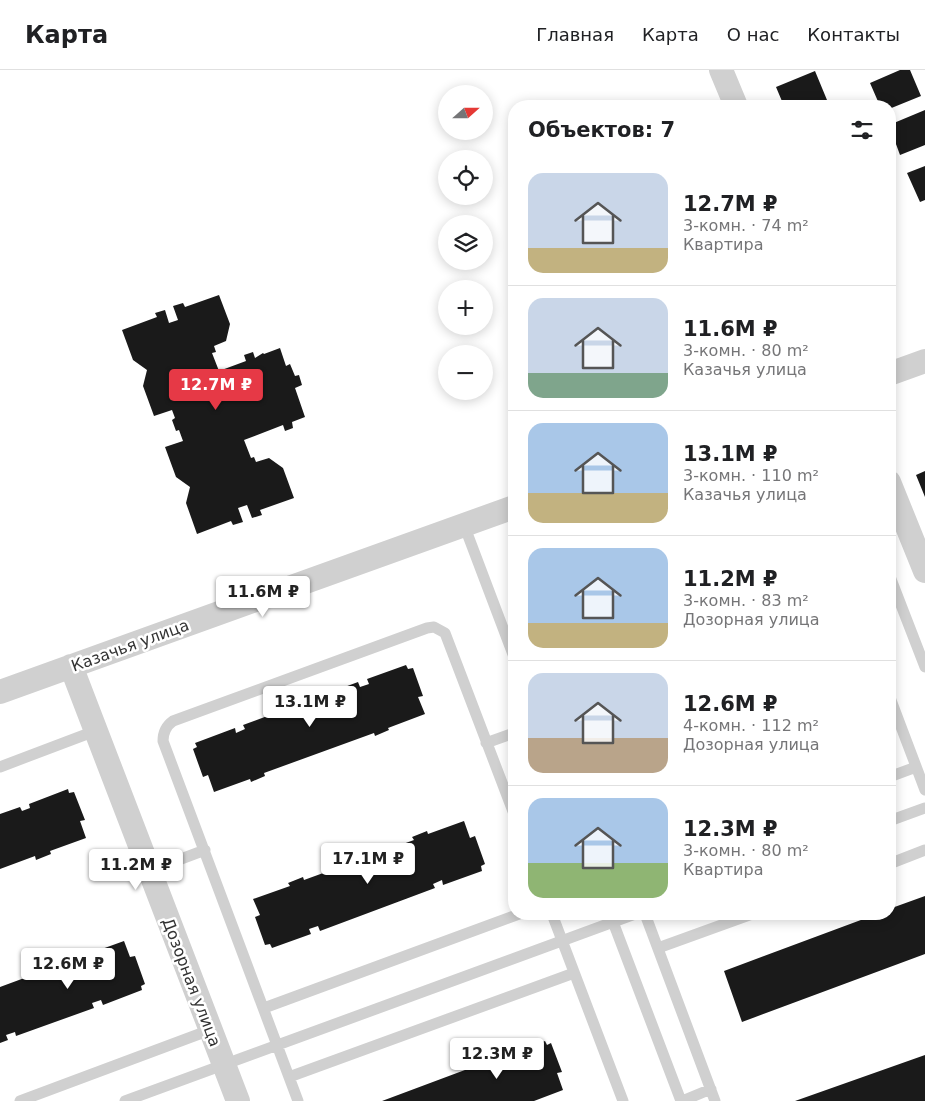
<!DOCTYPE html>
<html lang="ru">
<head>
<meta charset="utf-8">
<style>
  body { margin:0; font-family:"DejaVu Sans",sans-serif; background:#f2f2f2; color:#202124; height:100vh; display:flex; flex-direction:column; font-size:19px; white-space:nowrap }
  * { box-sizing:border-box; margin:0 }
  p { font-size:16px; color:#757577 }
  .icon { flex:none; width:28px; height:28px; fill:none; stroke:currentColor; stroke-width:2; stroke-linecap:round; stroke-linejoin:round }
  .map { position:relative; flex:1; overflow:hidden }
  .panel { position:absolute; left:508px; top:30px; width:388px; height:820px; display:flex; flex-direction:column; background:#fff; border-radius:20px; box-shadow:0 2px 12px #0003 }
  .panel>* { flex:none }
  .needle { width:32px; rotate:69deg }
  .controls { position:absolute; left:438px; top:15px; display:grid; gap:10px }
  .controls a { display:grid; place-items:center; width:55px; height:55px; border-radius:50%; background:#fff; box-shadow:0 2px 12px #0003; font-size:25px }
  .price { position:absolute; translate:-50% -42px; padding:0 11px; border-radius:5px; background:#fff; color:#222; font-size:16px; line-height:32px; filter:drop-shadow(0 1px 2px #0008) }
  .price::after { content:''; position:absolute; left:50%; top:30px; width:15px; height:11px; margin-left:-8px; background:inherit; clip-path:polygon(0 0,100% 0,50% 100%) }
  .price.on { background:#e63946; color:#fff }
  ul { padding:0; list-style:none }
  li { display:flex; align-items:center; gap:15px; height:125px; padding:0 20px }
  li+li { border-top:1px solid #e0e0e0 }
  li span { display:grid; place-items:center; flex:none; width:140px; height:100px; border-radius:15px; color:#555 }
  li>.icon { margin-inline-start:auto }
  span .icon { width:60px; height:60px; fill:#fffc; stroke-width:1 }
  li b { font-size:21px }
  h2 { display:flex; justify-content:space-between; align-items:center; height:60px; padding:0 20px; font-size:21px }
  header { display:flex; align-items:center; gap:30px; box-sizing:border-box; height:70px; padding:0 25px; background:#fff; border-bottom:1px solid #e0e0e0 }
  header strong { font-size:24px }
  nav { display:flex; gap:28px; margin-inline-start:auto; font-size:18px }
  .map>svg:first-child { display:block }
</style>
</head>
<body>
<header>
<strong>Карта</strong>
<nav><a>Главная</a><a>Карта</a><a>О нас</a><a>Контакты</a></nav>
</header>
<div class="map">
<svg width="925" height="1031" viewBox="0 0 925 1031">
  <rect width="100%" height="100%" fill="#fff"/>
  <path fill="#1a1a1a" d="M 900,0 L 910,0 L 921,26 L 889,39 L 889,36 L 880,36 L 870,13 Z
    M 815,1 L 827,30 L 813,36 L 784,36 L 776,17 Z
    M 925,40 L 925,75 L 900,85 L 889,55 Z
    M 925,96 L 925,130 L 920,132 L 907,103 Z
    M 219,225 L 230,254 L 226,271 L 214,276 L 216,282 L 212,283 L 219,301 L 246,291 L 244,285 L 253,282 L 255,288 L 263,283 L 264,284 L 280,278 L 286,296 L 290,294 L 295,306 L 299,305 L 302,315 L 295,318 L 305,347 L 292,352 L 293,358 L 285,361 L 283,355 L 244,370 L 251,388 L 254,387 L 256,392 L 269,388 L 283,398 L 294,428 L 260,440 L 262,445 L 252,448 L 247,435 L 238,438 L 243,452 L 233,455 L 231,451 L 197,464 L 186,433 L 190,417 L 176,407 L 165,377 L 183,371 L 179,360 L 176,361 L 172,350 L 175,348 L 172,340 L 154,346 L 143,316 L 147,300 L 133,290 L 122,260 L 157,247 L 155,243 L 165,240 L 169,253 L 178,250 L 173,236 L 183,233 L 185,237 Z
    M 925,401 L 925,427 L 916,405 Z
    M 406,595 L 408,599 L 413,598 L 423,626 L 418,627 L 425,644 L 388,658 L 389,660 L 375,666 L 374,663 L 264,703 L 265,706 L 251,712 L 250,709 L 214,722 L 208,705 L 203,707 L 193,679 L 197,677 L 195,673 L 235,658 L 236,663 L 245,659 L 243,655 L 358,612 L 360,617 L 369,614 L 367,609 Z
    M 68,719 L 69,723 L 74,722 L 85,750 L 80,751 L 86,768 L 50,781 L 51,784 L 36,790 L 35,786 L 0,799 L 0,744 L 20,737 L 22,741 L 30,738 L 29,734 Z
    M 464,751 L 470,768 L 475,766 L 485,794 L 481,796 L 482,801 L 443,815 L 442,810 L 433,814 L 435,818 L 320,861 L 318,856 L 309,859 L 311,864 L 272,878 L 270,874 L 265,875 L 255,847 L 260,845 L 253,829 L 290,816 L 288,813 L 303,807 L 304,810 L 414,770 L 412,767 L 427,761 L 428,764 Z
    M 925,826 L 925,884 L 742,952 L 724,901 L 877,844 L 889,844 L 889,839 Z
    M 124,871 L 130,887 L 135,886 L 145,914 L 141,916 L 142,920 L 103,935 L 101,930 L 92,933 L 94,938 L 16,966 L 15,962 L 6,965 L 8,970 L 0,973 L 0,917 L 73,890 L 72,887 L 87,881 L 88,884 Z
    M 545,971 L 547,975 L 551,973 L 562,1002 L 557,1003 L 563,1020 L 534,1031 L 382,1031 L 497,988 L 499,993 L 507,990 L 506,985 Z
    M 925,985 L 925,1031 L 795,1031 Z"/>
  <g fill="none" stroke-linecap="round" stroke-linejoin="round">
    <path stroke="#d0d0d0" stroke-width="11" d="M 464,455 L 514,587
      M 889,504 L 925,597
      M 889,625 L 925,720
      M 486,673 L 514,663
      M 0,697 L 95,661
      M 889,707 L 916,697
      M 889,751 L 925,738
      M 889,794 L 925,780
      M 149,801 L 205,780
      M 552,844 L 623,1031
      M 610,844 L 681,1031
      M 645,844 L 715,1031
      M 658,878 L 752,844
      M 264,938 L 519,844
      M 289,1007 L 574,903
      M 20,1031 L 210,960
      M 125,1031 L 635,844
      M 298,1031 L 163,671 C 163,662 166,656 173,651 L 427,558 L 434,557 L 445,563 L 514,744
      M 682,1031 L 711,1019"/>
    <path stroke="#d0d0d0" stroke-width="24" d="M 721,0 L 736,36
      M 889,304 L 925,291
      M 889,412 L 925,501
      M 71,596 L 238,1031
      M 0,622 L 514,437"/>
  </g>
  <g text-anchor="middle" stroke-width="5" stroke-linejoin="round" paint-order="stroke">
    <g font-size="16" fill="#333" stroke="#fff">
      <text transform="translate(130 575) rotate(-20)" y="6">Казачья улица</text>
      <text transform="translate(192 912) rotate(69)" y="6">Дозорная улица</text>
    </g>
  </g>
</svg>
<div class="controls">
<a><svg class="needle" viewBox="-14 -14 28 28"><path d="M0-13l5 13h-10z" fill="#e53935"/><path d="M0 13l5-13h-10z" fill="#757577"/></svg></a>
<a><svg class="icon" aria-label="locate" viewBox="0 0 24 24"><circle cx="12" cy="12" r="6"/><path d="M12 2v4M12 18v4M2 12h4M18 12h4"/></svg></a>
<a><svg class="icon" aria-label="layers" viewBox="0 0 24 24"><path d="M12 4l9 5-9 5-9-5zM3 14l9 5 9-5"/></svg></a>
<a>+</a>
<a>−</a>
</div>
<b class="price on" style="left:216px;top:341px">12.7M ₽</b>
<b class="price" style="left:263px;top:548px">11.6M ₽</b>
<b class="price" style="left:310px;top:658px">13.1M ₽</b>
<b class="price" style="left:368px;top:815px">17.1M ₽</b>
<b class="price" style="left:136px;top:821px">11.2M ₽</b>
<b class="price" style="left:68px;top:920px">12.6M ₽</b>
<b class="price" style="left:497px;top:1010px">12.3M ₽</b>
<section class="panel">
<h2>Объектов: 7<svg class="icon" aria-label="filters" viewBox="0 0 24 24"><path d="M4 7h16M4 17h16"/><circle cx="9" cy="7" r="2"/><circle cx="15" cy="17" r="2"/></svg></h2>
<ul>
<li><span style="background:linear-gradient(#c9d6e8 75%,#c2b280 0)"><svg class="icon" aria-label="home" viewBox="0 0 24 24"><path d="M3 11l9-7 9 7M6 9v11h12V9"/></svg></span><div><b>12.7M ₽</b><p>3-комн. · 74 m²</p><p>Квартира</p></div></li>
<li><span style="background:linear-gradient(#c9d6e8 75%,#7fa58c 0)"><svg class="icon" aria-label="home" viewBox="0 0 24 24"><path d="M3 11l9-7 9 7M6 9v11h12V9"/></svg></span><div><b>11.6M ₽</b><p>3-комн. · 80 m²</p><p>Казачья улица</p></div></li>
<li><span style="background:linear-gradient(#a9c7e8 70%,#c2b280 0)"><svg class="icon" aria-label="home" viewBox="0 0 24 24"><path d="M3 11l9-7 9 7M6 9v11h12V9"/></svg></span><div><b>13.1M ₽</b><p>3-комн. · 110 m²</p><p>Казачья улица</p></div></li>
<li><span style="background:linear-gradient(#a9c7e8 75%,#c2b280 0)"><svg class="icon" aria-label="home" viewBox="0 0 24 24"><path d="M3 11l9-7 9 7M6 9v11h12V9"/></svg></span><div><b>11.2M ₽</b><p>3-комн. · 83 m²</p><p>Дозорная улица</p></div></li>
<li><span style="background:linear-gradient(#c9d6e8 65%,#b9a48a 0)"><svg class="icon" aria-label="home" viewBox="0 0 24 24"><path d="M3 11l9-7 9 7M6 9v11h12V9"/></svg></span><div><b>12.6M ₽</b><p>4-комн. · 112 m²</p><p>Дозорная улица</p></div></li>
<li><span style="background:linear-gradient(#a9c7e8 65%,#8fb573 0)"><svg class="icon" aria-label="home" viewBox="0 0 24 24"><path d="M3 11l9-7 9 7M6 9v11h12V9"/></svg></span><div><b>12.3M ₽</b><p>3-комн. · 80 m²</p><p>Квартира</p></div></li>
</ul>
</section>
</div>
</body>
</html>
